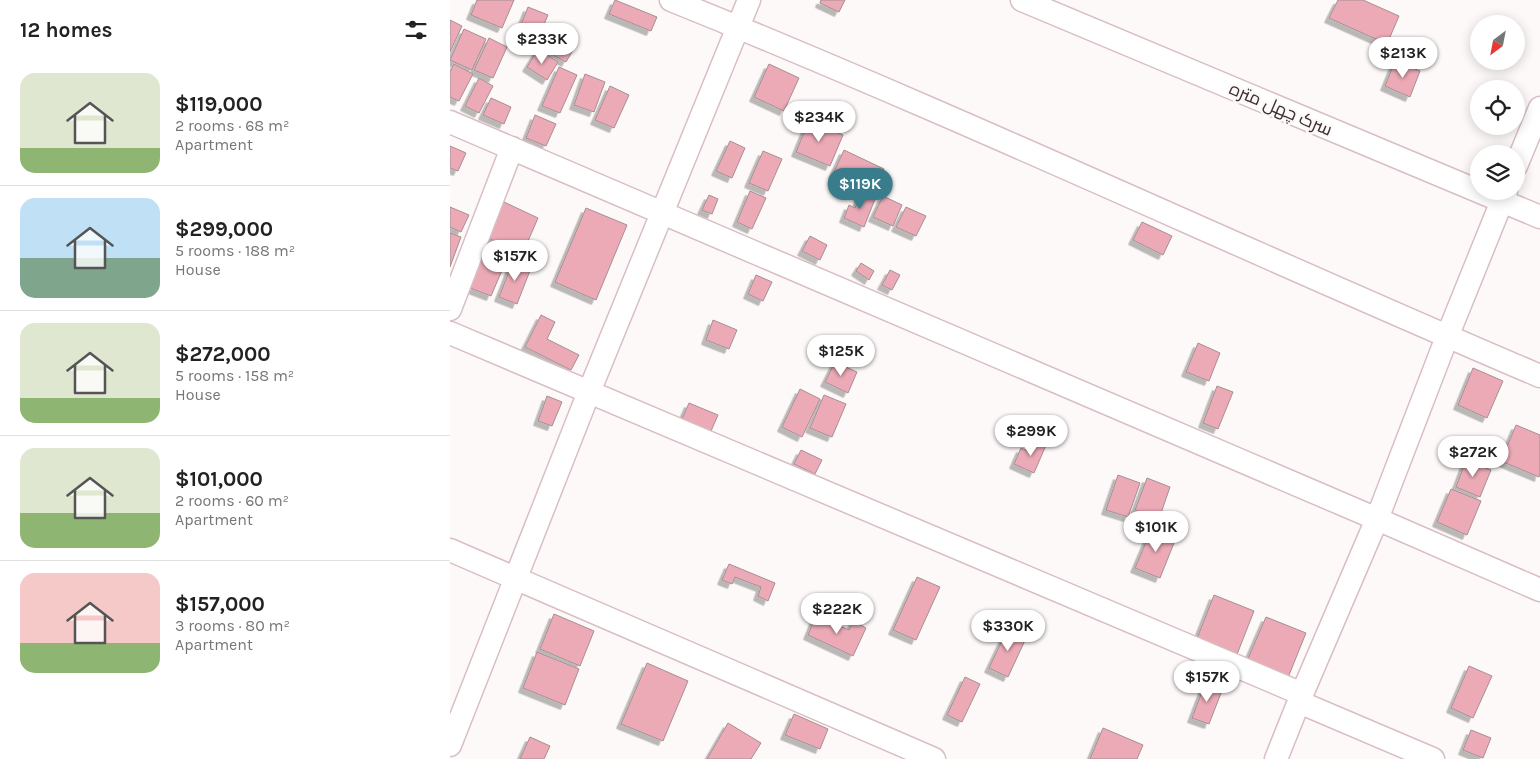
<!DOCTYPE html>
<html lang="en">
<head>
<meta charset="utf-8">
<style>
  body { margin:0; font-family:Karla,Cairo,sans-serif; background:#f6f6f6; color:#222; height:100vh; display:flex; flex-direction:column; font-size:19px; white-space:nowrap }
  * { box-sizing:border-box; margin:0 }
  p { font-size:16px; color:#767676 }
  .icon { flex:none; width:28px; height:28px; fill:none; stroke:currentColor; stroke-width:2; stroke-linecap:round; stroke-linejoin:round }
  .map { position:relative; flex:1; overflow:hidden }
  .sheet { display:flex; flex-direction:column; background:#fff; width:450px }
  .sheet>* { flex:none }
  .needle { width:32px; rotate:212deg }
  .tools { position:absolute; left:1020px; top:15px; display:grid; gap:10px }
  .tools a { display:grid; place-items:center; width:55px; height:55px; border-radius:50%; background:#fff; box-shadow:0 2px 12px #0003; font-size:25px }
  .price { position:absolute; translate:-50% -42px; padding:0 11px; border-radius:18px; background:#fff; color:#222; font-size:16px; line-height:32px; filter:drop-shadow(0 1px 2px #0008) }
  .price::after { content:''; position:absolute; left:50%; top:30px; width:15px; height:11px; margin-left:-8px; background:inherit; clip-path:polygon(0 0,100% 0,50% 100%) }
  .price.on { background:#397c8c; color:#fff }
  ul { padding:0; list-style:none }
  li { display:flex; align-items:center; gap:15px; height:125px; padding:0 20px }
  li+li { border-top:1px solid #e0e0e0 }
  li span { display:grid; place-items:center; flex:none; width:140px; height:100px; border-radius:15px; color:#555 }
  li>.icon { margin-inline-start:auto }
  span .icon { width:60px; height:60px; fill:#fffc; stroke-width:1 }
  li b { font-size:21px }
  h2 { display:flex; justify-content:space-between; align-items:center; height:60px; padding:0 20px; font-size:21px }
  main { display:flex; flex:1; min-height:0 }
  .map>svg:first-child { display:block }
</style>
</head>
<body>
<main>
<section class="sheet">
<h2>12 homes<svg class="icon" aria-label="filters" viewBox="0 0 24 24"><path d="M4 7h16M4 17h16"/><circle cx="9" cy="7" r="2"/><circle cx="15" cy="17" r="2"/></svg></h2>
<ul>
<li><span style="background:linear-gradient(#dfe7d0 75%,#8fb573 0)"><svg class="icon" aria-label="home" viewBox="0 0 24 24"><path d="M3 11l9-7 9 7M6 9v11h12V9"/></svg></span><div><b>$119,000</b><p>2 rooms · 68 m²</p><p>Apartment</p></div></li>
<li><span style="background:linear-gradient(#bfe0f5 60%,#7fa58c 0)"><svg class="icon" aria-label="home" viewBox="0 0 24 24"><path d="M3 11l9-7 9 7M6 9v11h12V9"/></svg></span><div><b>$299,000</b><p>5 rooms · 188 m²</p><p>House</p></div></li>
<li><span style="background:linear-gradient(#dfe7d0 75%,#8fb573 0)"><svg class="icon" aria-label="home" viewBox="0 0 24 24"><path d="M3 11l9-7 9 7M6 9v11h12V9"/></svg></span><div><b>$272,000</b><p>5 rooms · 158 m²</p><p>House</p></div></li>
<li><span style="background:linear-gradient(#dfe7d0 65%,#8fb573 0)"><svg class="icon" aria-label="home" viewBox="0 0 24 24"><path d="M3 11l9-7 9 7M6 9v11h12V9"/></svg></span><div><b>$101,000</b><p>2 rooms · 60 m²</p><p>Apartment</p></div></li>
<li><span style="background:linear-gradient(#f6c9c9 70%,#8fb573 0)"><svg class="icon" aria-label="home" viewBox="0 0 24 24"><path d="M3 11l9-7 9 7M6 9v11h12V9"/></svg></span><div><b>$157,000</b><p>3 rooms · 80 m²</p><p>Apartment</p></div></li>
</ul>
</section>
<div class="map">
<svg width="1090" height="759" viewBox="0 0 1090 759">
  <defs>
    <filter id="shadow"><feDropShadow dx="-4.5" dy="4.5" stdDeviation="0" flood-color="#0004"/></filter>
  </defs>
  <rect width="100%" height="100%" fill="#fef9f9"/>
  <path fill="#ecaab7" stroke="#a48e92" filter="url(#shadow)" d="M 27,0 L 64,0 L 52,28 L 21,15 Z
    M 165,0 L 207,17 L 201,31 L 159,14 Z
    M 371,0 L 395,0 L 389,12 L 370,3 Z
    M 888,0 L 913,0 L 949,16 L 937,44 L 879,18 Z
    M 78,7 L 98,15 L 85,45 L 66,37 Z
    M 0,20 L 12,26 L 0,52 Z
    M 14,29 L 36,39 L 22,70 L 0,60 Z
    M 98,29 L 126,45 L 116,62 L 88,47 Z
    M 39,38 L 57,47 L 43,78 L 24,70 Z
    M 88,49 L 108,62 L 97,80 L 77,67 Z
    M 945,61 L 970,71 L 960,97 L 935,86 Z
    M 4,64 L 23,74 L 9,101 L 0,97 L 0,72 Z
    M 319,64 L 349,78 L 334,111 L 304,97 Z
    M 109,67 L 127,75 L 110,113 L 92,106 Z
    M 135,74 L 155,82 L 144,112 L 124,105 Z
    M 29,78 L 43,86 L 29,113 L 15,106 Z
    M 160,86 L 179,95 L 164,128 L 145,120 Z
    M 41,98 L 61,107 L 54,124 L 33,115 Z
    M 85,115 L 106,124 L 96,146 L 76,138 Z
    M 359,120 L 393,135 L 380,166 L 346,152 Z
    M 280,141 L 295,148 L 282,178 L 266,171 Z
    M 0,146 L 16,153 L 8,171 L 0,168 Z
    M 394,150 L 434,169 L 422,193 L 383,174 Z
    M 313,151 L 332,159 L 318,191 L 299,183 Z
    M 300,191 L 316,198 L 302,229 L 287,222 Z
    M 411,193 L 425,199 L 414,227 L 394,218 L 399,205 L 405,208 Z
    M 259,195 L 268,199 L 262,214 L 252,210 Z
    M 433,196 L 452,205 L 443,226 L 423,217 Z
    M 54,202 L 88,218 L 75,248 L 62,243 L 60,248 L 38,238 Z
    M 0,207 L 19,215 L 11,232 L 0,227 Z
    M 456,207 L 476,216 L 466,236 L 446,227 Z
    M 136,208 L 177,225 L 146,300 L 105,282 Z
    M 692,222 L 722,236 L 713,255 L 683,240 Z
    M 0,233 L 11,237 L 0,267 Z
    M 360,236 L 377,245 L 370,260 L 352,251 Z
    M 49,250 L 59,254 L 41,296 L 20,288 L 35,251 L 47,256 Z
    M 63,261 L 81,268 L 67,304 L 49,297 Z
    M 411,263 L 424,271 L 419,280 L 406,271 Z
    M 440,270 L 450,275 L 442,290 L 432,285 Z
    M 306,275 L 322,282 L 313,301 L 298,294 Z
    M 91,315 L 105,322 L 97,339 L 129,355 L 121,370 L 75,347 Z
    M 263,320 L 287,330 L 279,349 L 256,340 Z
    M 748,343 L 770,353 L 759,381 L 736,372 Z
    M 385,362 L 407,372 L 398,393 L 375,382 Z
    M 1023,368 L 1053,381 L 1037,418 L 1008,405 Z
    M 767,386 L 783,392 L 768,429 L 753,423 Z
    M 350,389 L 370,399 L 352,437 L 332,427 Z
    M 374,395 L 396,404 L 382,437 L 360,428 Z
    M 97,396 L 112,402 L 102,426 L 88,421 Z
    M 239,403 L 268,415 L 261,431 L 232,419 Z
    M 1066,425 L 1090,435 L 1090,473 L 1089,477 L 1051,461 Z
    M 586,439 L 597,443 L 584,473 L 564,464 L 571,448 L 580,452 Z
    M 351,450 L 372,460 L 365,474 L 344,464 Z
    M 1016,460 L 1041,470 L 1030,497 L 1006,487 Z
    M 668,475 L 690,483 L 678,517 L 656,510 Z
    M 697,478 L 720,487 L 709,519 L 685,510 Z
    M 1001,489 L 1031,501 L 1017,535 L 987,522 Z
    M 702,528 L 726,538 L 710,578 L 685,568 Z
    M 279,564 L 325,583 L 318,601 L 308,596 L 311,587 L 285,577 L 282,584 L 272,580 Z
    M 467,577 L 490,587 L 466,640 L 443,630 Z
    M 764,595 L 804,611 L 786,657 L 746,641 Z
    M 104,614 L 144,631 L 130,666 L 90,649 Z
    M 366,615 L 399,630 L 403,621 L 416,628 L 403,656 L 358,635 Z
    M 816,617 L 856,633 L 837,680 L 796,663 Z
    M 558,628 L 577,636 L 558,677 L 539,668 Z
    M 87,652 L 129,669 L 115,705 L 73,688 Z
    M 197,663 L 238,681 L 213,741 L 171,724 Z
    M 1019,666 L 1042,676 L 1023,718 L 1001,708 Z
    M 515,677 L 530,684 L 512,722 L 497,715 Z
    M 756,681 L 773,688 L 759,724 L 742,718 Z
    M 344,714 L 378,729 L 370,749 L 335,735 Z
    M 278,723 L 311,743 L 301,759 L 257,759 Z
    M 653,728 L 693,745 L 687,759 L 640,759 Z
    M 1021,730 L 1041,738 L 1033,758 L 1013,750 Z
    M 80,737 L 100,746 L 94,759 L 70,759 Z"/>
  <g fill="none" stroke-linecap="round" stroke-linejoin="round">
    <g stroke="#d8bfc4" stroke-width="25">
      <path id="minor" d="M 221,0 C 514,118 800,253 1090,376
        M 572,0 L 1090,217
        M 0,122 L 927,519 L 1090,590
        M 1066,166 L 1090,108
        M 0,309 L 62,148
        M 0,333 L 852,694
        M 0,550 L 484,759
        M 849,702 L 983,759
        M 0,745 L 139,392 L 299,0
        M 826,759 L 852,694 L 927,519 L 997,337 L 1056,191"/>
    </g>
    <use href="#minor" stroke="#fff" stroke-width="22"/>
  </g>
  <g text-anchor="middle" stroke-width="5" stroke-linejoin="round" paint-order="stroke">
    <g font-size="18" fill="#382f30" stroke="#fef9f9">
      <text transform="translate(831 109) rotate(23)" y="6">سرک چهل متره</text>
    </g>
  </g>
</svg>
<div class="tools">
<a><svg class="needle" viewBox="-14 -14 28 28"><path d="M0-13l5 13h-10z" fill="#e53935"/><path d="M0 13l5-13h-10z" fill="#767676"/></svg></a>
<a><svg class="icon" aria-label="locate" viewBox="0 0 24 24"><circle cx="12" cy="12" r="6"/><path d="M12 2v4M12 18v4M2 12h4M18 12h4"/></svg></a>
<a><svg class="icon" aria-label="layers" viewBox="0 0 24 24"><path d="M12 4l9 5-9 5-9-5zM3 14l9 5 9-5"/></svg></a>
</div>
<b class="price" style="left:92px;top:65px">$233K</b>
<b class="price" style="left:953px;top:79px">$213K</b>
<b class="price" style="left:369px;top:143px">$234K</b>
<b class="price on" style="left:410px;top:210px">$119K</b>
<b class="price" style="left:65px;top:282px">$157K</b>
<b class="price" style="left:391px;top:377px">$125K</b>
<b class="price" style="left:581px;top:457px">$299K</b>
<b class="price" style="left:1023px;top:478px">$272K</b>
<b class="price" style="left:706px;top:553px">$101K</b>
<b class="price" style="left:387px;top:635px">$222K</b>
<b class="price" style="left:558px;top:652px">$330K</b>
<b class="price" style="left:757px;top:703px">$157K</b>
</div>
</main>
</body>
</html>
